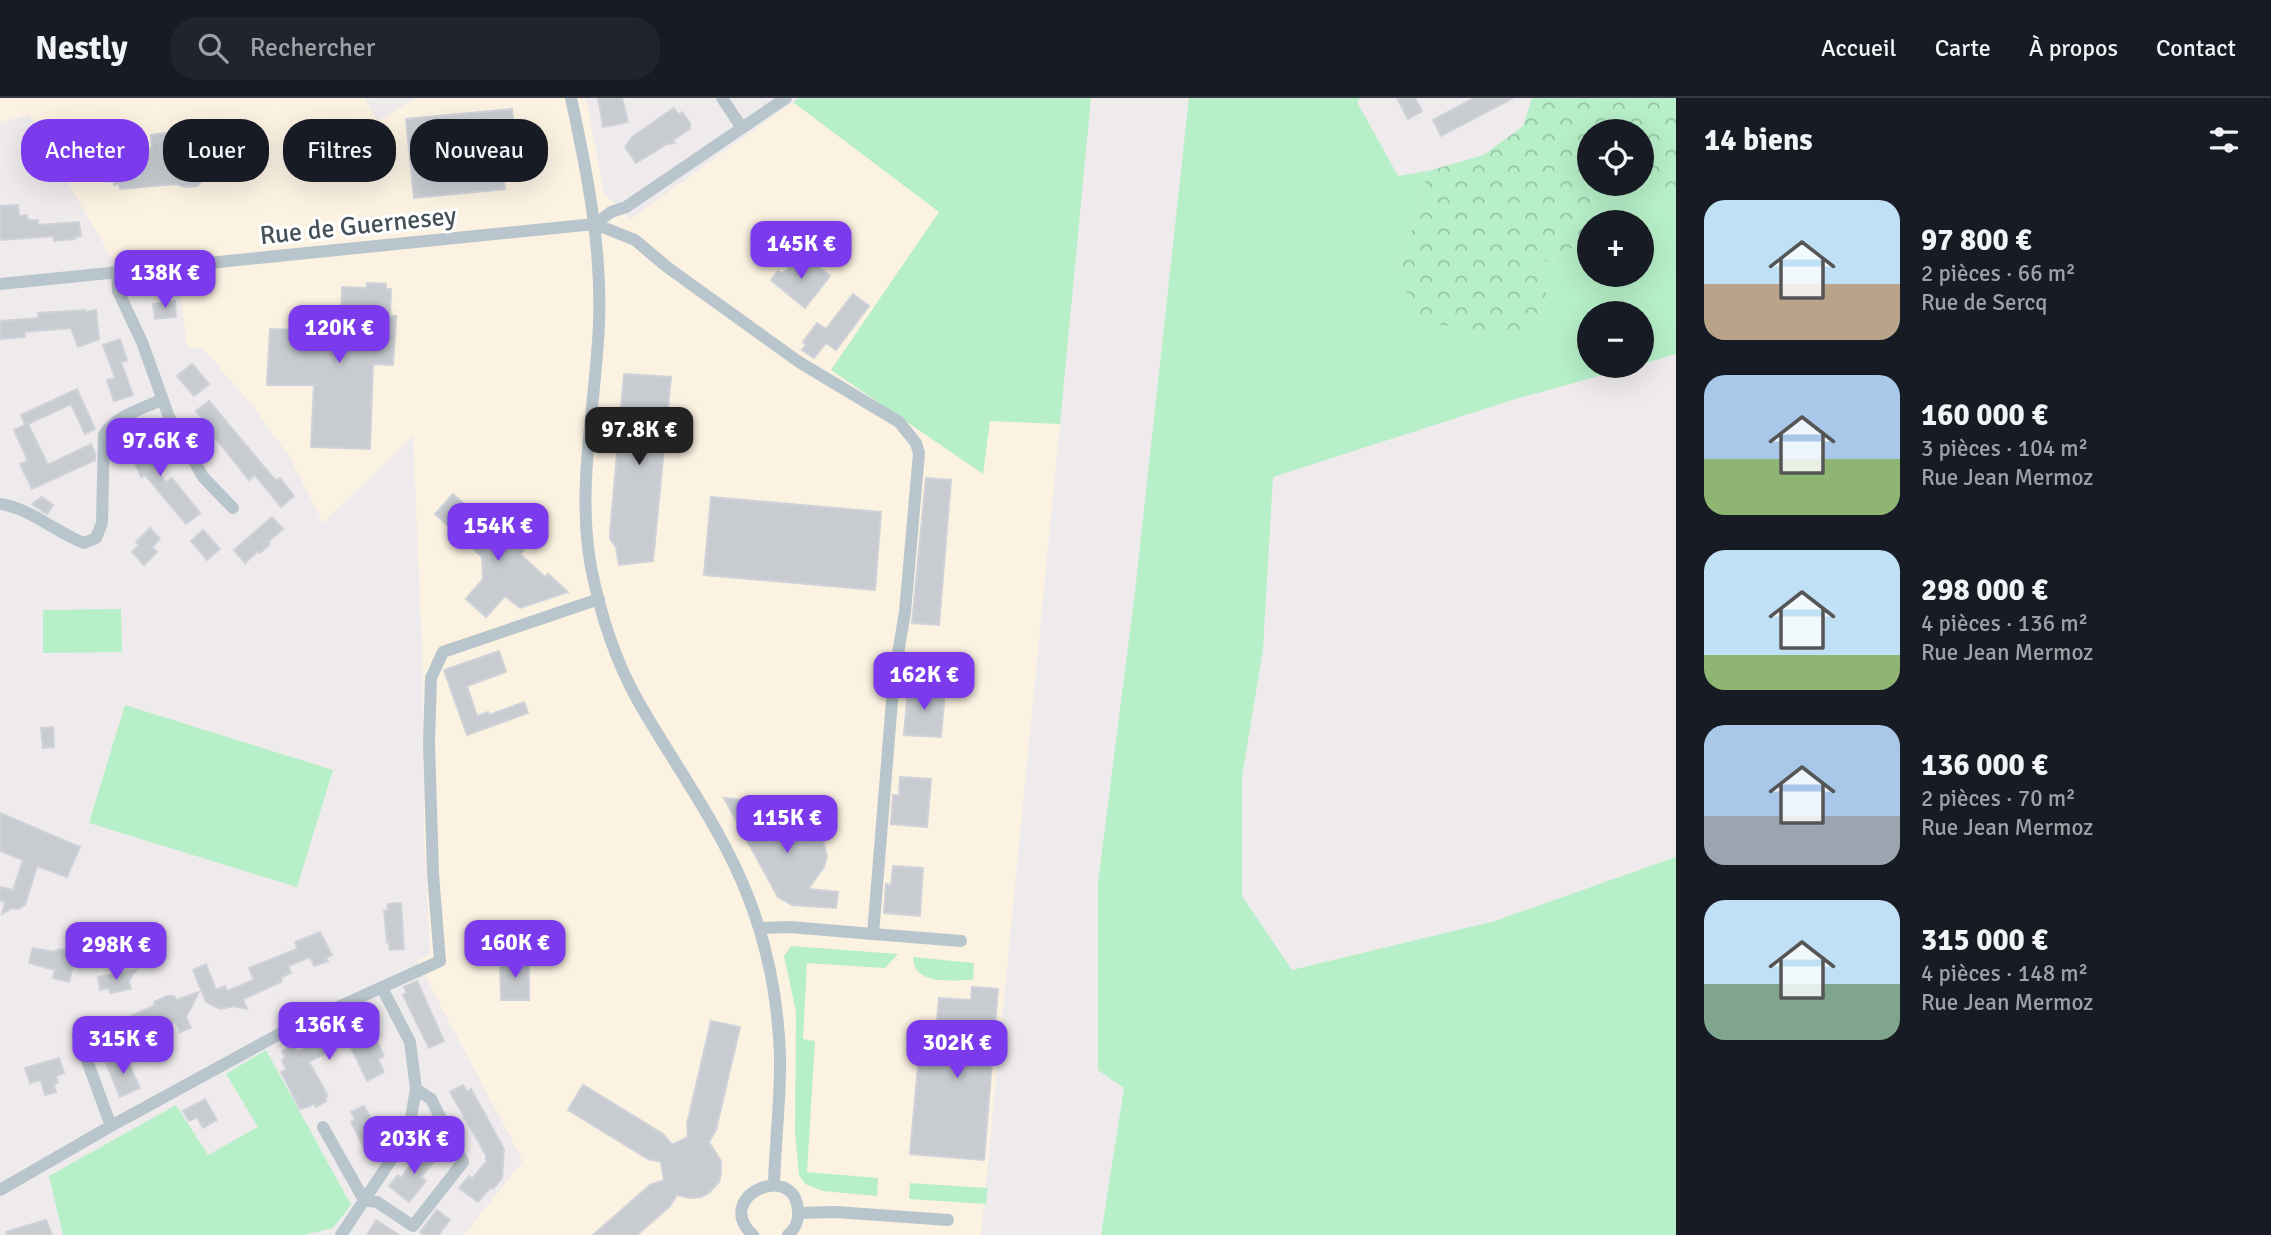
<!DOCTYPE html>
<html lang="fr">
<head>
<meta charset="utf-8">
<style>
  body { margin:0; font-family:Signika,sans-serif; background:#20242c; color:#f1f3f6; height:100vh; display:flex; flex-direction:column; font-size:26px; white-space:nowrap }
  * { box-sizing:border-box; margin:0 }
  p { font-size:23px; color:#9ea1a6 }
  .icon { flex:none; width:38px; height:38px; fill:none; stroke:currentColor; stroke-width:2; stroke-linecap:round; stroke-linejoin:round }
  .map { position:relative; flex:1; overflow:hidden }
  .side { display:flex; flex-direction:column; background:#171b24; width:595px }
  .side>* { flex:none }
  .banner { position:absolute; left:21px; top:21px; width:665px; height:63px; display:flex; gap:14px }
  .buttons { position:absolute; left:1577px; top:21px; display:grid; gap:14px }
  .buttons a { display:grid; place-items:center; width:77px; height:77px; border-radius:50%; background:#171b24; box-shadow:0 7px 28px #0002; font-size:35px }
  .price { position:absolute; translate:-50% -60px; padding:0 16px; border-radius:14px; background:#7c3aed; color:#fff; font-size:23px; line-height:46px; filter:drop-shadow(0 2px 4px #0008) }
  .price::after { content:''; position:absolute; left:50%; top:42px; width:21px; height:16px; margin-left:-10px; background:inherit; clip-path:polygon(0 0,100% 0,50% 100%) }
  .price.selected { background:#222; color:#fff }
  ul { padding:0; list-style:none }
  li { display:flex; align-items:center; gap:21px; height:175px; padding:0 28px }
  li span { display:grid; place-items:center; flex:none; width:196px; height:140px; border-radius:21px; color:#555 }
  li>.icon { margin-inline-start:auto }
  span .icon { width:84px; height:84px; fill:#fffc; stroke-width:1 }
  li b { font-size:30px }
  h2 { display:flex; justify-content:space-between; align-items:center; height:84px; padding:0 28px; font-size:30px }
  .chip { padding:0 24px; border-radius:28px; background:#171b24; box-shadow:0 7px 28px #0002; font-size:24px; line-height:63px }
  .chip.selected { background:#7c3aed; color:#fff }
  header { display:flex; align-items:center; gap:42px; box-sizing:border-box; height:98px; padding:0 35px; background:#171b24; border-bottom:2px solid #363941 }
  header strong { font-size:33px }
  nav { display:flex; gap:38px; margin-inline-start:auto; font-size:24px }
  .search { width:490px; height:63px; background:#20242c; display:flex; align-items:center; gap:18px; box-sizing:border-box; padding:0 24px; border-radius:28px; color:#9ea1a6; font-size:26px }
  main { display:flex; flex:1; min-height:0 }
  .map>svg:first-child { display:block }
</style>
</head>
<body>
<header>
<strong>Nestly</strong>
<div class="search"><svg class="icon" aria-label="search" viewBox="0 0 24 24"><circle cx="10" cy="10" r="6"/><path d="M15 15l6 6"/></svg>Rechercher</div>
<nav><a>Accueil</a><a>Carte</a><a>À propos</a><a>Contact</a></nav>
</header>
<main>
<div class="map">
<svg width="1676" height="1137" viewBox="0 0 1676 1137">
  <defs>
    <pattern id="forest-crowns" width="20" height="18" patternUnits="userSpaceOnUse" patternTransform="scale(1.75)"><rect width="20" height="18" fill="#b7efc8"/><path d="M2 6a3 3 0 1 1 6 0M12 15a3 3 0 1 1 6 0" fill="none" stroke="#96c4a5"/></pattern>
  </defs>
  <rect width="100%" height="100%" fill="#efebec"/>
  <path fill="#fcf2e2" d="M 0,0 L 365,0 L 377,23 L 418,0 L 586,0 L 604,95 L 631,121 L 793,4 L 939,114 L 831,272 L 983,375 L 990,323 L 1060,326 L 981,1137 L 464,1137 L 523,1063 L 417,863 L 430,856 L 424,739 L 423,571 L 413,338 L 323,425 L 289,358 L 251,306 L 202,249 L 187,250 L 180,191 L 130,196 L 107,152 L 29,17 L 0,24 Z"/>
  <path fill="#b7efc8" d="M 799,0 L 1091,0 L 1060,326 L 990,323 L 983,376 L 831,272 L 939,114 L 793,4 Z
    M 1189,0 L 1360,0 L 1357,4 L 1398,78 L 1428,73 L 1416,123 L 1394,171 L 1535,169 L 1589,141 L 1589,177 L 1642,177 L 1642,124 L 1598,124 L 1588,88 L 1591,86 L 1642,86 L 1642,78 L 1676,117 L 1676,256 L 1642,266 L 1642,215 L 1589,215 L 1589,268 L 1635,268 L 1512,302 L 1273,379 L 1263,551 L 1242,679 L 1242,798 L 1292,872 L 1495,823 L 1676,759 L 1676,1137 L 1101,1137 L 1124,990 L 1098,972 L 1098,784 L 1135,494 Z
    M 121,511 L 122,554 L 43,555 L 43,512 Z
    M 125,607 L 333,672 L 297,789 L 89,725 Z
    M 791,848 L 898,856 L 885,870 L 807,865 L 803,941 L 815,943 L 807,1074 L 878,1080 L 877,1098 L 823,1093 L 805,1086 L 799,1077 L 795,1034 L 796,914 L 784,858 Z
    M 913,859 L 974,865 L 973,882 C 953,882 913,888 913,859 Z
    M 266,952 L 351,1107 L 333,1130 L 304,1137 L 63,1137 L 49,1078 L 176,1007 L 208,1057 L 258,1029 L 226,976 Z
    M 910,1085 L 988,1090 L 986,1106 L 909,1101 Z"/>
  <path fill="url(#forest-crowns)" d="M 1532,0 L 1676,0 L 1676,117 L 1642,78 L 1642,33 L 1589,33 L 1591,86 L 1588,88 L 1598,124 L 1589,124 L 1589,141 L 1535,169 L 1554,214 L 1518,238 L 1422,224 L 1394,171 L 1416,123 L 1428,73 L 1484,57 L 1523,28 Z"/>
  <path fill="#c8ccd1" stroke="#cfd2d8" stroke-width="2" d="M 598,0 L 622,0 L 628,24 L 603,29 Z
    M 1397,0 L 1415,0 L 1422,13 L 1408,21 Z
    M 1474,0 L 1513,0 L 1441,38 L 1433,22 Z
    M 674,10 L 679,17 L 682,14 L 690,25 L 690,31 L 673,42 L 675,45 L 667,46 L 636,65 L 625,49 L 632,39 Z
    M 512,11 L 518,77 L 503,79 L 505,91 L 414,100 L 406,21 Z
    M 180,33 L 181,49 L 190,48 L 188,51 L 199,51 L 202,83 L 197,88 L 185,89 L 176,86 L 120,91 L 119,86 L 114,87 L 114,83 L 106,84 L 104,70 L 118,68 L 116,53 L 152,50 L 151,37 Z
    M 18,107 L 19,118 L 27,117 L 28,122 L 38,122 L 38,127 L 79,124 L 81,138 L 75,139 L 75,141 L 54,143 L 54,138 L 0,142 L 0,108 Z
    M 798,157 L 811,168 L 813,165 L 830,178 L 805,210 L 771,182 L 778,173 L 783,176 Z
    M 367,185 L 386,186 L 386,191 L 391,191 L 390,218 L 396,218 L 393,267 L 373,266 L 370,351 L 311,349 L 314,287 L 267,287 L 270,231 L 299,232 L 299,228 L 341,230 L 342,189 L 367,190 Z
    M 853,196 L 869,208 L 836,252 L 826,245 L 814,260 L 802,252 L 806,247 L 803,244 L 817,225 L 826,231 Z
    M 175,203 L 176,219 L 155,221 L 153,206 Z
    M 85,212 L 85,214 L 96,212 L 99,241 L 78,249 L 71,230 L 24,234 L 25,239 L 1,241 L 0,223 L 39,220 L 38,215 Z
    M 120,241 L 127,262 L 121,264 L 133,297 L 114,303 L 107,282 L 115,280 L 103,247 Z
    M 192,266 L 209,286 L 194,298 L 177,278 Z
    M 624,276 L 671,279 L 653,463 L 619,467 L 616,449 L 610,441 L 610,435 Z
    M 77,291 L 95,331 L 85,336 L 71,306 L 28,326 L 48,367 L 91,346 L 95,355 L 95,362 L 32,391 L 20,366 L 28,363 L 14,332 L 25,327 L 21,317 Z
    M 209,303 L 276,383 L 280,380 L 294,398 L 281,409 L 255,377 L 249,382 L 205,327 L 207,326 L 196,313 Z
    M 141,332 L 165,385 L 172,380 L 200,415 L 186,426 L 145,377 L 141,379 L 125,340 Z
    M 926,380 L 951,382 L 939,527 L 912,525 Z
    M 453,396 L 511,448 L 515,443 L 524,451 L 520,456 L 545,479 L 548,476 L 568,494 L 520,510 L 505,498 L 486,519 L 466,501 L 483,481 L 482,459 L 435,416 Z
    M 42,399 L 53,407 L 47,416 L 32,406 Z
    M 711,399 L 881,414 L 875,492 L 704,477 Z
    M 272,419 L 283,431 L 268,444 L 270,446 L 260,455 L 258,453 L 245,465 L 234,452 Z
    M 150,430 L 160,441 L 152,449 L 157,454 L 144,467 L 132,454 L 139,447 L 136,444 Z
    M 203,432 L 220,451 L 207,462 L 191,443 Z
    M 499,553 L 506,574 L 467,588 L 477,618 L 488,614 L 489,617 L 524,604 L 528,615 L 467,637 L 444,572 Z
    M 908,589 L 945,592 L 941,639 L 904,637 Z
    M 53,629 L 54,649 L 43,650 L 41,630 Z
    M 900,679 L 931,681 L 927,729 L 891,726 L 893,697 L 899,698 Z
    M 724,700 L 751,703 L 772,741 L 782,720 L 787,717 L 800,714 L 807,717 L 823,742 L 827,758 L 824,769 L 808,791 L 838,794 L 836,810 L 792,807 L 778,799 Z
    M 0,715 L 80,749 L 67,779 L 37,768 L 25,807 L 18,811 L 12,810 L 2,816 L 5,804 L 0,803 L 0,789 L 13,792 L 23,762 L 0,753 Z
    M 893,768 L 923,770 L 920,818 L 884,815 L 886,786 L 891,787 Z
    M 401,805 L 404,851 L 390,852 L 389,843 L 387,844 L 384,813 L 388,812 L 388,806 Z
    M 320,834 L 332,857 L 326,860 L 328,863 L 314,868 L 310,859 L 288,868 L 291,875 L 282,879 L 281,884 L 243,901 L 247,911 L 234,908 L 220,911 L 206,904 L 193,872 L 206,866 L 216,892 L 225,888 L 227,893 L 254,882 L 249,870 L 297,851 L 295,844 Z
    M 33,850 L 54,854 L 59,851 L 68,853 L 71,858 L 75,859 L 69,884 L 53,880 L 55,872 L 29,865 Z
    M 500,862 L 529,862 L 529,902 L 501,902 Z
    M 136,872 L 129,883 L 131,891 L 110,895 L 109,890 L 100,892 L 98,879 Z
    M 417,883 L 444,943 L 429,950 L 403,897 L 407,895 L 404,889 Z
    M 972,889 L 998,891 L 984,1062 L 910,1056 L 919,957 L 934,958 L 939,900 L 971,902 Z
    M 199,894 L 186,919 L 191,930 L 180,934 L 176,924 L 120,946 L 112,927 L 155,907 L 154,904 L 167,898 L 174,898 L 176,902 Z
    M 354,923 L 358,930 L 368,925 L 384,958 L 378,961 L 384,974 L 367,983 L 348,943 L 309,964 L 328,998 L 325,1000 L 326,1003 L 316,1009 L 315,1006 L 300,1011 L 281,974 L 286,971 L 282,962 L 285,960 L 282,953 L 293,947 L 297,954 L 320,944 L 318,939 Z
    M 711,923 L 740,929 L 716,1032 L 709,1044 L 721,1063 L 721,1075 L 719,1084 L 710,1094 L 701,1099 L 690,1100 L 677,1097 L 669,1109 L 637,1137 L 593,1137 L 650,1087 L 664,1082 L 661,1064 L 648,1061 L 568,1012 L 583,987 L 663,1036 L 672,1047 L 688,1039 L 687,1026 Z
    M 125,957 L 140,990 L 120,999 L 106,965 Z
    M 59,960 L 64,975 L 56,978 L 58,985 L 54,986 L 56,994 L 45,997 L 41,982 L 30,985 L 25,970 Z
    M 463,987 L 467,994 L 471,991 L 504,1051 L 502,1080 L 493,1091 L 491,1089 L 478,1104 L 459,1090 L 469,1078 L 472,1081 L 486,1064 L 486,1057 L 450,994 Z
    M 205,1001 L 217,1022 L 203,1030 L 197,1019 L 189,1023 L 183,1013 Z
    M 364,1008 L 381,1039 L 363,1048 L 351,1024 L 355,1022 L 351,1014 Z
    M 424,1049 L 437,1060 L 421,1079 L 426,1083 L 409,1104 L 389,1088 L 398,1077 L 401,1080 Z
    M 437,1112 L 450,1122 L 438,1137 L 424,1137 L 420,1134 Z
    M 46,1122 L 52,1137 L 7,1137 L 6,1134 Z
    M 376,1122 L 399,1137 L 367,1137 Z"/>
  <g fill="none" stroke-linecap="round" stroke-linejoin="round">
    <path stroke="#b9c5cc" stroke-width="12" d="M 571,0 C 587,74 602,149 599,225 C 596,306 576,388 591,469 C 600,515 615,562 638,603 C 675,668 722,730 749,801 C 768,850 778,904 780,957 C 781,1000 775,1044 774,1087
      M 722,0 L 742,30
      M 595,126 L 611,114 L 626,109 L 786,0
      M 117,174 L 118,193 L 142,244 L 169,319 L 203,379 L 233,410
      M 0,186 L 595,126 L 635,142 L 667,169 L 799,264 L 899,324 L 916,345 L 919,355 L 905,514 L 894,579 L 873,836 L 790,829 L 760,830
      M 0,406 C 30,410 55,434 84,445 L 96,440 L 102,425 L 104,337 C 115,318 142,311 161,302
      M 873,836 L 961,843
      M 78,938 L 111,1028
      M 323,1029 L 364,1102 L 377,1104 L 413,1128 L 463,1064 L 431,1001 L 416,991
      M 0,1092 L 111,1028 L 285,933 L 440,863 L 433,776 L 429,645 L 431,580 L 443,554 L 599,501
      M 799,1115 L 836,1114 L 948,1122
      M 341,1137 L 401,1047 L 411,1020 L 416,991 L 410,944 L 382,890
      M 753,1137 C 711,1099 795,1061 798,1113 C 799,1122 795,1131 788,1137"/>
  </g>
  <g text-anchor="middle" stroke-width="6" stroke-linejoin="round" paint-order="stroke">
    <g font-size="26" fill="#445159" stroke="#fff">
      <text transform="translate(358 127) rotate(-6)" y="9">Rue de Guernesey</text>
    </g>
  </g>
</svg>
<div class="buttons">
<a><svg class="icon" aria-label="locate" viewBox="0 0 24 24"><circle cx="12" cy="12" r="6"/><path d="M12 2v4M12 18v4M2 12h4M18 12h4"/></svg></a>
<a>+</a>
<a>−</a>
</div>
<b class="price" style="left:801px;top:183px">145K €</b>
<b class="price" style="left:165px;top:212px">138K €</b>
<b class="price" style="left:339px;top:267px">120K €</b>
<b class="price selected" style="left:639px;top:369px">97.8K €</b>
<b class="price" style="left:160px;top:380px">97.6K €</b>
<b class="price" style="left:498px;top:465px">154K €</b>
<b class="price" style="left:924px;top:614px">162K €</b>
<b class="price" style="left:787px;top:757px">115K €</b>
<b class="price" style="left:515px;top:882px">160K €</b>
<b class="price" style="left:116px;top:884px">298K €</b>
<b class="price" style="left:329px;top:964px">136K €</b>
<b class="price" style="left:123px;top:978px">315K €</b>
<b class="price" style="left:957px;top:982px">302K €</b>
<b class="price" style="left:414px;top:1078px">203K €</b>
<div class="banner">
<a class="chip selected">Acheter</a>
<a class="chip">Louer</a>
<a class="chip">Filtres</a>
<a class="chip">Nouveau</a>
</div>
</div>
<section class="side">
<h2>14 biens<svg class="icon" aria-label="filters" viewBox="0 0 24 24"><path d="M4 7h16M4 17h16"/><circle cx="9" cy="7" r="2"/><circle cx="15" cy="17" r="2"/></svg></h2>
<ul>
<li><span style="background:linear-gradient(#bfe0f5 60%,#b9a48a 0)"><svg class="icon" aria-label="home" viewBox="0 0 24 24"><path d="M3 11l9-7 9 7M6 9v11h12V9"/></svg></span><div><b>97 800 €</b><p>2 pièces · 66 m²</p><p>Rue de Sercq</p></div></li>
<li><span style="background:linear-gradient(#a9c7e8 60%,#8fb573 0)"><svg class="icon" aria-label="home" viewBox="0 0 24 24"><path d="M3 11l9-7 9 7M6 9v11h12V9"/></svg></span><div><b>160 000 €</b><p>3 pièces · 104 m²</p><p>Rue Jean Mermoz</p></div></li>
<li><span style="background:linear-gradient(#bfe0f5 75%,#8fb573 0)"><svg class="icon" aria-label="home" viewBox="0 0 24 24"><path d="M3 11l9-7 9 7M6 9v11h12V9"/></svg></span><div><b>298 000 €</b><p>4 pièces · 136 m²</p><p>Rue Jean Mermoz</p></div></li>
<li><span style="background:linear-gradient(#a9c7e8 65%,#9aa5b1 0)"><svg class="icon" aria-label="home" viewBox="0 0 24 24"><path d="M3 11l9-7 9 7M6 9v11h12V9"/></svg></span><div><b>136 000 €</b><p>2 pièces · 70 m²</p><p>Rue Jean Mermoz</p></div></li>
<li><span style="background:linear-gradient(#bfe0f5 60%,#7fa58c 0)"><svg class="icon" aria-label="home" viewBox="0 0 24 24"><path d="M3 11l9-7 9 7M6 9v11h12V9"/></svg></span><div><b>315 000 €</b><p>4 pièces · 148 m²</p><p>Rue Jean Mermoz</p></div></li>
</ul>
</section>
</main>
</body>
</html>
